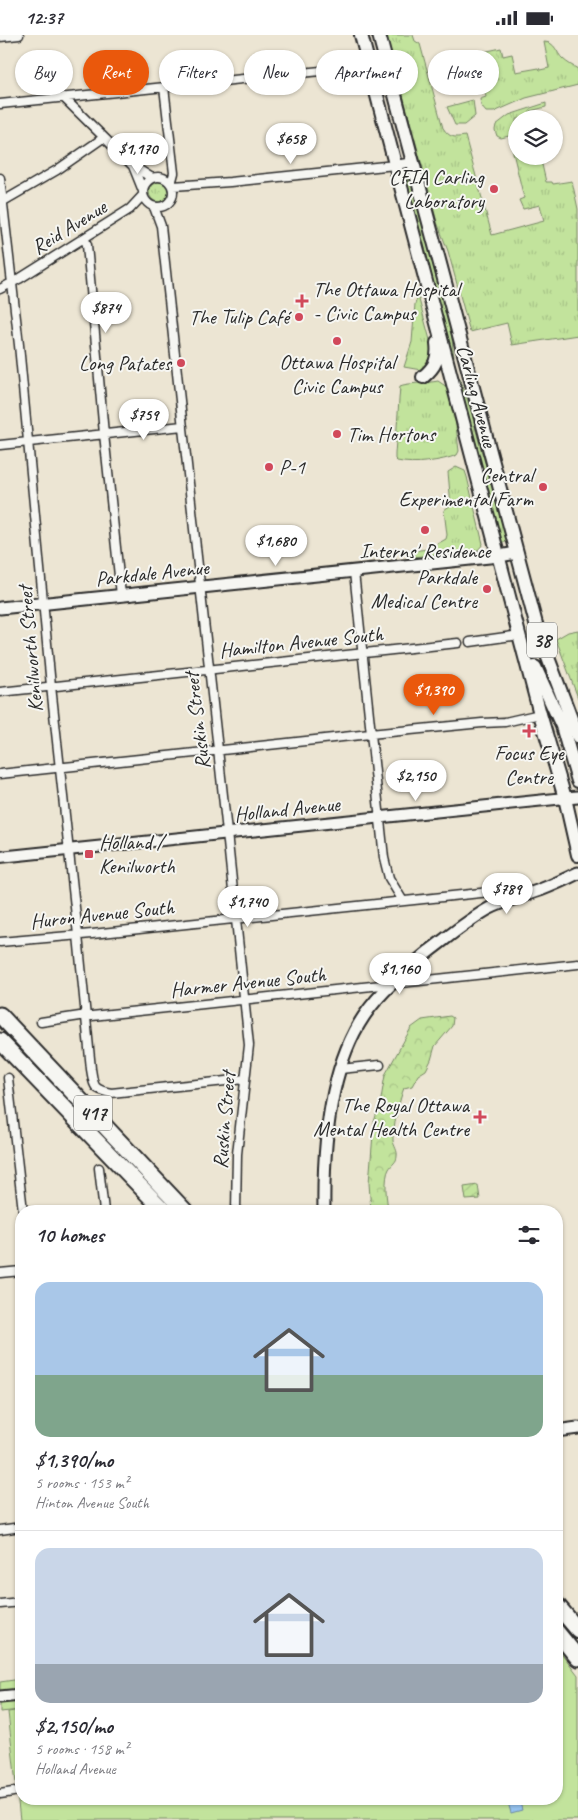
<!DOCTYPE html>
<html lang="en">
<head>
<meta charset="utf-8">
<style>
  body { margin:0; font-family:Caveat,sans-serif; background:#f2f2f3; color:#2b2b33; height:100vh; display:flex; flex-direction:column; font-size:19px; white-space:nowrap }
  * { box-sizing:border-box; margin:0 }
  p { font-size:16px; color:#7c7c81 }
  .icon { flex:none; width:28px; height:28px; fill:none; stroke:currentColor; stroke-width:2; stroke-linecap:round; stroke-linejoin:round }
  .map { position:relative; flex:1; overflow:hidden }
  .drawer { position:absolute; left:15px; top:1170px; width:548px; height:600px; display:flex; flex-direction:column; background:#fff; border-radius:20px; box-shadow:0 1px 4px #0004 }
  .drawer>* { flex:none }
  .top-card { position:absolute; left:15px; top:15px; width:549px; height:45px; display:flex; gap:10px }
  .controls { position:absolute; left:508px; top:75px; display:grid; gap:10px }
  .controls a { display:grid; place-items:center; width:55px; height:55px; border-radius:50%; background:#fff; box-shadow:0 1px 4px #0004; font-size:25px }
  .price { position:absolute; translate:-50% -42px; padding:0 11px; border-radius:18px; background:#fff; color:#222; font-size:16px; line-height:32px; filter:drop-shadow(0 1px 2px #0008) }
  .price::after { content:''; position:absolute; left:50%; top:30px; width:15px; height:11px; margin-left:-8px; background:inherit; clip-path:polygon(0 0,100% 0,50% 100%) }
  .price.current { background:#ea580c; color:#fff }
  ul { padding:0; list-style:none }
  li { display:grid; align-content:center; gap:10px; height:265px; padding:0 20px }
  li+li { border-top:1px solid #e1e1e2 }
  li span { display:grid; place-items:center; height:155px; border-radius:15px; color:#555 }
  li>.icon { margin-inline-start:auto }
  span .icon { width:90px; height:90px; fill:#fffc; stroke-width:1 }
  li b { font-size:21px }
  h2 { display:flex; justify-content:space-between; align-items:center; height:60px; padding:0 20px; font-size:21px }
  .pill { padding:0 18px; border-radius:22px; background:#fff; box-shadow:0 1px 4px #0004; font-size:18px; line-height:45px }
  .pill.current { background:#ea580c; color:#fff }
  .status { display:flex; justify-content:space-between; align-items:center; height:35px; padding:0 25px; background:#fff; direction:ltr }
  .status svg { height:14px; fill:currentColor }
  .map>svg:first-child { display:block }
</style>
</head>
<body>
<div class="status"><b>12:37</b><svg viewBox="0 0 49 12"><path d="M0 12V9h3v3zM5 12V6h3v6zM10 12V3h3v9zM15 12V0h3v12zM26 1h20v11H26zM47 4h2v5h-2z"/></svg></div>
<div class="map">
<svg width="578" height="1785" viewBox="0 0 578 1785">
  <defs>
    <pattern id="grass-tufts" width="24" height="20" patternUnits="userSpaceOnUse" patternTransform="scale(1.25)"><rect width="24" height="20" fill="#c2e39c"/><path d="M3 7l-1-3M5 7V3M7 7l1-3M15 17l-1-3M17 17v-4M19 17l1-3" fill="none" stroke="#a7c387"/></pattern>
    <pattern id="forest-crowns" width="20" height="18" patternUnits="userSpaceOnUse" patternTransform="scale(1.25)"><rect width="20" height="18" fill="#c2e39c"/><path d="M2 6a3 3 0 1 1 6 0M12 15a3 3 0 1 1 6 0" fill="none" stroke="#a7c387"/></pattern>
    <pattern id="garden-furrows" width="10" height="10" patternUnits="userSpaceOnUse" patternTransform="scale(1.25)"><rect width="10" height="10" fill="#c2e39c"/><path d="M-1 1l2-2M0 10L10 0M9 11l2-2" fill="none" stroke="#a7c387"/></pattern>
  </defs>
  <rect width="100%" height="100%" fill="#ece5d3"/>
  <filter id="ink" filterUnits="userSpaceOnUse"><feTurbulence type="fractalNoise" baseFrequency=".02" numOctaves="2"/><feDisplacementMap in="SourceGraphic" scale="10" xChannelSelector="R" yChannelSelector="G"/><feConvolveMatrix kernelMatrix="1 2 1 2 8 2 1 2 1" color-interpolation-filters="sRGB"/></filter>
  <g filter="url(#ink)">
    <path fill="url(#grass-tufts)" stroke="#768764" d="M 387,0 L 413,0 L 415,6 L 420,9 L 443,93 C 450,103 454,103 465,101 L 492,200 L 544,186 L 540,170 L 523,174 L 519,165 L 524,163 L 509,101 L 501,103 L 497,101 L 495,95 L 496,90 L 509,80 L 546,68 L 546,72 L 530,76 L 531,84 L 516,84 L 516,121 L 540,121 L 546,147 L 552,147 L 553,149 L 572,146 L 578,174 L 578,300 L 512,310 L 507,288 L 470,297 L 448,216 L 437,187 Z
      M 544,7 C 556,7 556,18 563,24 C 567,28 573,31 578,34 L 578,50 L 526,63 L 494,77 L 486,77 L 481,71 L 480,64 L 486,62 L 479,32 L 479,26 L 472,27 L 474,19 L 501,13 L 503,21 L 512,19 L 516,37 L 539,33 L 540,35 L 549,33 Z
      M 473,65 L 475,81 L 464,90 L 455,90 L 447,72 Z
      M 406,139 L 409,141 L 424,187 L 450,286 L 454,322 L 452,322 L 404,140 Z
      M149 157a10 10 0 1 1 20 0a10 10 0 1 1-20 0Z
      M 418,261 L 433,316 L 428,330 L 421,335 L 404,332 L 412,307 L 415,269 Z
      M 460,344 C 470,368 475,393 482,418 C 491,447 503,476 506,507 L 501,507 L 458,345 Z
      M 438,346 L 447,352 L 455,383 L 459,416 L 457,420 C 442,426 414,430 397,426 L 395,424 L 395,419 L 400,351 C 406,348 429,348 438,346 Z
      M 456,432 L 465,436 L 467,442 L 483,509 L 478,515 L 413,522 L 412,516 L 428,514 L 446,504 L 447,500 L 444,475 L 451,470 L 448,437 Z
      M 578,595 L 578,663 L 556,604 L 568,597 Z
      M 21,1644 L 21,1675 L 0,1677 L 0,1647 Z"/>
    <path fill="url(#forest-crowns)" stroke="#768764" d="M 450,981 L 453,983 L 452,991 L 435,1011 L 431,1025 L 426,1035 L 418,1040 L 412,1051 L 404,1053 C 400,1063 392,1095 393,1106 C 394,1111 398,1116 397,1121 C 397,1127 392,1129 389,1134 C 384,1142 386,1167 389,1176 L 371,1176 L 369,1148 L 374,1087 L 381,1064 L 385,1040 L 411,993 L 422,985 Z"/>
    <path fill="#c2e39c" stroke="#768764" d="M 556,1611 L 578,1640 L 578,1785 L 20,1785 L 8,1677 L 21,1675 L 21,1764 L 556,1764 Z"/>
    <path fill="url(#garden-furrows)" stroke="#768764" d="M 478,1150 L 480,1164 L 466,1165 L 464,1152 Z"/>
    <path fill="#97c5f2" stroke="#6c87a2" d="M 507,1764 L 519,1764 L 522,1775 L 511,1778 Z"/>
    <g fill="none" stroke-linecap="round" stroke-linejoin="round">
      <g stroke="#2b2b2b" stroke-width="11">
        <path id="minor" d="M 0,2 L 19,0
          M 164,52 L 174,138 L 171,149
          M 63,62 L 133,131 L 152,143
          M 0,69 L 369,31
          M 133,131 L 143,156
          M143 157a15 15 0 1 1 30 0a15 15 0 1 1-30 0Z
          M 0,143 L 19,310 L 51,651 L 78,900 L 91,1034 C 94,1051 92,1054 111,1058 L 245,1044
          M 173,151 L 230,147 L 395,130 L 413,127
          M 0,168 L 57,135 L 103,103
          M 154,172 L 161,191 L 226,788 L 249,1010 L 237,1119 L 236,1176
          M 85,204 L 87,210 L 104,399 L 121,560
          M 0,254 L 19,244 L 130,174 L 143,160
          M 0,410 L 183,391
          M 354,537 L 384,823 L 389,843 L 403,866
          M 470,607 L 520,600
          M 0,657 L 458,608
          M 0,739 L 370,699 L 482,688 L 505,687 L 540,679
          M 0,907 L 92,899 L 490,857 L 496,860 L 501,868
          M 41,987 L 80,981 L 92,981 C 254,963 416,946 578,929
          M 340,1034 L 380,1030
          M 8,1043 L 23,1176
          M 99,1133 L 104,1176
          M 0,1238 L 21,1236
          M 0,1495 L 21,1492
          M 0,1569 L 21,1567
          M 0,1759 L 13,1757"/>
      </g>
      <g stroke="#2b2b2b" stroke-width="14">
        <path id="tertiary" d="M 0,822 L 565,763"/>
      </g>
      <g stroke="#2b2b2b" stroke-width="15">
        <path id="secondary" d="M 0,573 L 499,521 L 517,518
          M 565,763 L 578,762
          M 324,1176 C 323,1115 329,1033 364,981 C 380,957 405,936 428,917 C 448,902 468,885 490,873 C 506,865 523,861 540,855 C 553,850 566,844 578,838
          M 556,1396 L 578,1393
          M 0,1662 L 21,1660"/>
      </g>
      <g stroke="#2b2b2b" stroke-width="16">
        <path id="primary" d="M 361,0 L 540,679 L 565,763 L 578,820
          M 379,0 L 536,589 L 547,620 L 578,702
          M 423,342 C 435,332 439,324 437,308
          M 535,632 L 562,691 L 578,746"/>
      </g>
      <g stroke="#2b2b2b" stroke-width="19">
        <path id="motorway" d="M 0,980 L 185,1176
          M 0,1006 L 164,1176
          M 556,1569 L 578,1595
          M 556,1596 L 578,1623"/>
      </g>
      <use href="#minor" stroke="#f6f6f2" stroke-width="8"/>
      <use href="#tertiary" stroke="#f6f6f2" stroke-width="10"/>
      <use href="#secondary" stroke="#f6f6f2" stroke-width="11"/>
      <use href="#primary" stroke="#f6f6f2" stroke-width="12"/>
      <use href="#motorway" stroke="#f6f6f2" stroke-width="15"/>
    </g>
  </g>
  <g fill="#d1495b" stroke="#f6f6f2" stroke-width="2">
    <circle cx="494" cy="154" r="5"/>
    <path d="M299.5 258.5h5v5h5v5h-5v5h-5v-5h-5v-5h5z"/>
    <circle cx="299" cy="282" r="5"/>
    <circle cx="337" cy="306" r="5"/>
    <circle cx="181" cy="328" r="5"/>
    <circle cx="337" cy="399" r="5"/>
    <circle cx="269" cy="432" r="5"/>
    <circle cx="543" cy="452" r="5"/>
    <circle cx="425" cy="495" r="5"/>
    <circle cx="487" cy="554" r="5"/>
    <path d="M526.5 688.5h5v5h5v5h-5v5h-5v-5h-5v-5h5z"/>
    <rect x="84" y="814" width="10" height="10" rx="2.5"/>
    <path d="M477.5 1074.5h5v5h5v5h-5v5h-5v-5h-5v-5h5z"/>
  </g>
  <g text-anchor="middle" stroke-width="4" stroke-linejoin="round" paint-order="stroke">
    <g fill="#f6f6f2" stroke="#686867" stroke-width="1">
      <rect x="527" y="587.5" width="30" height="35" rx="4"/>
      <rect x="74" y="1060.5" width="38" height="35" rx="4"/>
    </g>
    <g font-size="20" font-weight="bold" fill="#2b2b2b">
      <text x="542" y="612">38</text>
      <text x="93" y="1085">417</text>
    </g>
    <g font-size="21" fill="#2b2b2b" stroke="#f6f6f2" text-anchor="end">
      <text x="484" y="149">CFIA Carling<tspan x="484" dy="24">Laboratory</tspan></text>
      <text x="313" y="261" text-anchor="start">The Ottawa Hospital<tspan x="313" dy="24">- Civic Campus</tspan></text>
      <text x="289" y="289">The Tulip Café</text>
      <text x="337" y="334" text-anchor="middle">Ottawa Hospital<tspan x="337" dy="24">Civic Campus</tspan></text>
      <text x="171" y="335">Long Patates</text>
      <text x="347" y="406" text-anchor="start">Tim Hortons</text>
      <text x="279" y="439" text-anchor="start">P-1</text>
      <text x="533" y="447">Central<tspan x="533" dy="24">Experimental Farm</tspan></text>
      <text x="425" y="523" text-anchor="middle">Interns' Residence</text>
      <text x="477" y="549">Parkdale<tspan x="477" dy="24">Medical Centre</tspan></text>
      <text x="529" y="725" text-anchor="middle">Focus Eye<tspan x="529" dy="24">Centre</tspan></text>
      <text x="99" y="814" text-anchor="start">Holland /<tspan x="99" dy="24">Kenilworth</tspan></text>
      <text x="469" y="1077">The Royal Ottawa<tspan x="469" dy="24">Mental Health Centre</tspan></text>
    </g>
    <g font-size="21" fill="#2b2b2b" stroke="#f6f6f2">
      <text transform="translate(69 192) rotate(-32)" y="7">Reid Avenue</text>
      <text transform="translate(477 361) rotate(75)" y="7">Carling Avenue</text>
      <text transform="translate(152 538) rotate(-6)" y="7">Parkdale Avenue</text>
      <text transform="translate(301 607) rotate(-6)" y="7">Hamilton Avenue South</text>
      <text transform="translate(30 614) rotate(-95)" y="7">Kenilworth Street</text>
      <text transform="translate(197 686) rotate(-97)" y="7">Ruskin Street</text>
      <text transform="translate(287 774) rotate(-6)" y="7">Holland Avenue</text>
      <text transform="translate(102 879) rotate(-6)" y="7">Huron Avenue South</text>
      <text transform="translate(248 947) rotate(-6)" y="7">Harmer Avenue South</text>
      <text transform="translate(224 1085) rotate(-85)" y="7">Ruskin Street</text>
    </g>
  </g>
</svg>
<div class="controls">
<a><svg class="icon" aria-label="layers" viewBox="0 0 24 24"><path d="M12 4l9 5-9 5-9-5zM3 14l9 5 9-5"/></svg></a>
</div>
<b class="price" style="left:291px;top:130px">$658</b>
<b class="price" style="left:138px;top:140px">$1,170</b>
<b class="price" style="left:106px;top:299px">$874</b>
<b class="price" style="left:144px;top:406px">$759</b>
<b class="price" style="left:276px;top:532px">$1,680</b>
<b class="price current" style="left:434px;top:681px">$1,390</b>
<b class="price" style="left:416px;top:767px">$2,150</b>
<b class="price" style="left:507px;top:880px">$789</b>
<b class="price" style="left:248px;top:893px">$1,740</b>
<b class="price" style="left:400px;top:960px">$1,160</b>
<div class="top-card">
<a class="pill">Buy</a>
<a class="pill current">Rent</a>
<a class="pill">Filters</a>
<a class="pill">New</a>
<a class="pill">Apartment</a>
<a class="pill">House</a>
</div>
<section class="drawer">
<h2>10 homes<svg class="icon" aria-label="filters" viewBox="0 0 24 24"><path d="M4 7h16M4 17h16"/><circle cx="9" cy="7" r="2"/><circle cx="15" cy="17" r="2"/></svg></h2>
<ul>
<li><span style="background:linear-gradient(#a9c7e8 60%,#7fa58c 0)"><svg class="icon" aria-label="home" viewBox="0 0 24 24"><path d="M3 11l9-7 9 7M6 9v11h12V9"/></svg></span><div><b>$1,390/mo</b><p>5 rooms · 153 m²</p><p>Hinton Avenue South</p></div></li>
<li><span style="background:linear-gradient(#c9d6e8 75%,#9aa5b1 0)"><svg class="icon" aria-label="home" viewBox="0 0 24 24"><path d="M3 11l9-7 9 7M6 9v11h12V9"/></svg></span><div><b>$2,150/mo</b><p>5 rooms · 158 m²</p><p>Holland Avenue</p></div></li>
</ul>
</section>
</div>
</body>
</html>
